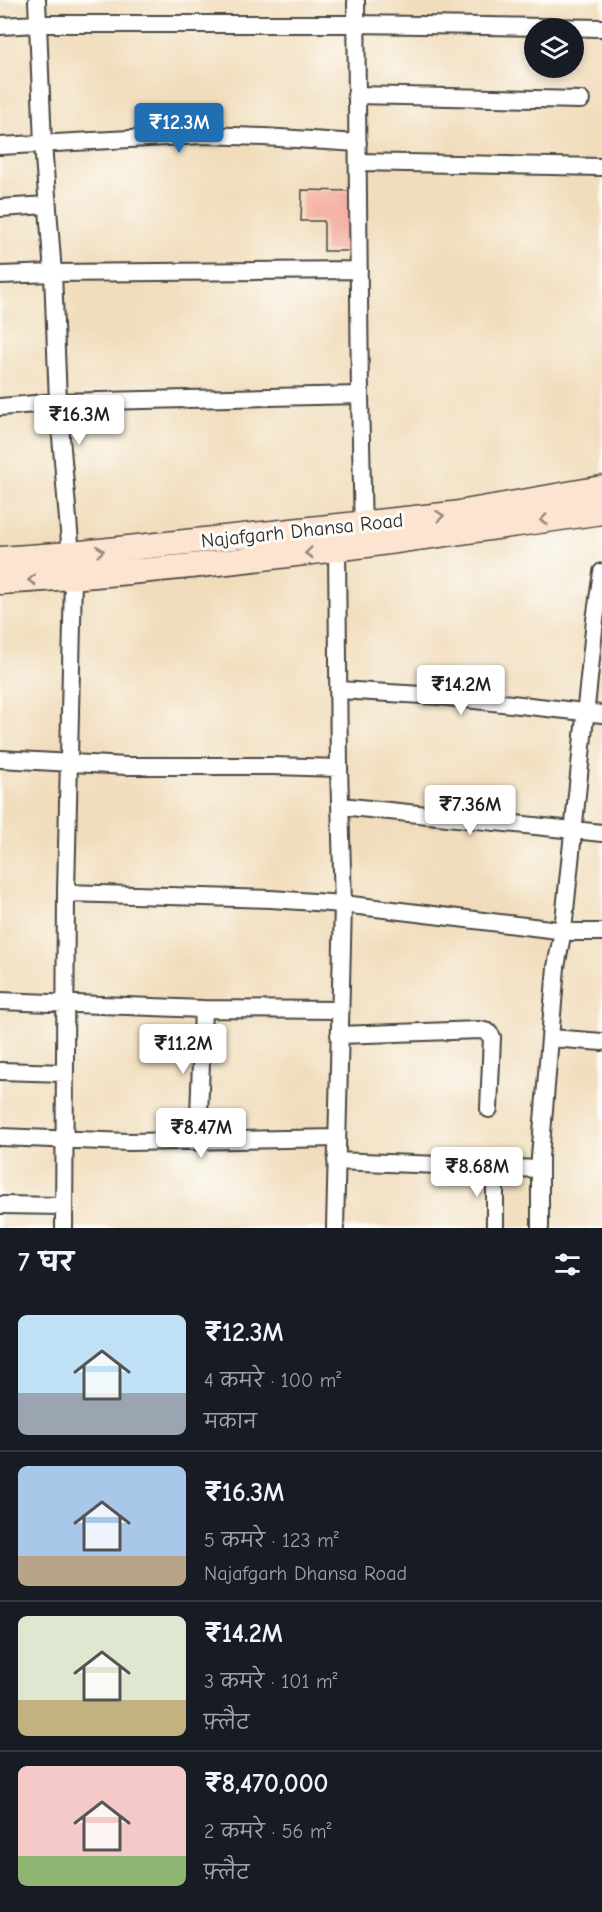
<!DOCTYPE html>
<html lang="hi">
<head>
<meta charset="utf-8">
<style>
  body { margin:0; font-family:"Comic Neue","Playpen Sans Deva",sans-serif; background:#20242c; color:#f1f3f6; height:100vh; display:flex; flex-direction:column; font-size:22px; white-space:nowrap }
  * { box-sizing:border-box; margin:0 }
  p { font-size:20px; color:#9ea1a6 }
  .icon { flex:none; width:33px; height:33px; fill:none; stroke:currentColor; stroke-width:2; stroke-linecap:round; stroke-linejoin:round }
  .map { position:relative; height:1228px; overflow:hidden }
  .sheet { display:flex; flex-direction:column; background:#171b24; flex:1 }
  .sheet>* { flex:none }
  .fabs { position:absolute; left:524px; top:18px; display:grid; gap:12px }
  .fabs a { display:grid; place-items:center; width:60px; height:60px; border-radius:50%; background:#171b24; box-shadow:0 3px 9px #0003; font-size:30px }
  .price { position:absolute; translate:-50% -51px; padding:0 14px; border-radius:6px; background:#fff; color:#222; font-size:20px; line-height:39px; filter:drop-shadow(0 2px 3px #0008) }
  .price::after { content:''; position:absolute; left:50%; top:36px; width:18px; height:14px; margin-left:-9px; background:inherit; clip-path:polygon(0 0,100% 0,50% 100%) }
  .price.selected { background:#1f6fb2; color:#fff }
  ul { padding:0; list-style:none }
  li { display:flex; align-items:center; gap:18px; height:150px; padding:0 18px }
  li+li { border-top:2px solid #363941 }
  li span { display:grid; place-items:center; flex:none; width:168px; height:120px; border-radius:9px; color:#555 }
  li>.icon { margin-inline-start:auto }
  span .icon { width:72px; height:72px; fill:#fffc; stroke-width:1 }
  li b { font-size:26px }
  h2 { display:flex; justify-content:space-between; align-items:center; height:72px; padding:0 18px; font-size:26px }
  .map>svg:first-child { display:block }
</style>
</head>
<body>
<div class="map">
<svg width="602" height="1228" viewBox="0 0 602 1228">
  <rect width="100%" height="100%" fill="#fdfcf7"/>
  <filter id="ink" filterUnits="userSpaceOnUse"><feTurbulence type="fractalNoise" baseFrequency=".0167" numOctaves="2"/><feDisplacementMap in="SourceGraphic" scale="12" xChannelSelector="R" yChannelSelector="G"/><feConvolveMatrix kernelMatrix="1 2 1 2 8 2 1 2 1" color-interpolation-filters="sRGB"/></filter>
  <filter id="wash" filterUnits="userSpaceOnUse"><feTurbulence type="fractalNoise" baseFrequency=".008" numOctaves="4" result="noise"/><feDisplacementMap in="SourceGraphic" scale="24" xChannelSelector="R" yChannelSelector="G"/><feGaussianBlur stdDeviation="1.35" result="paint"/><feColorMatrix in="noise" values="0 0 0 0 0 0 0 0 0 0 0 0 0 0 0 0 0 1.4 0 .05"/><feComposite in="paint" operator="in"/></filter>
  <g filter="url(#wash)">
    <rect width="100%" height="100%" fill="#f1ddbc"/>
    <g id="blocks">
      <path fill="#f5b0a5" d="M 302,190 L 353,191 L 352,251 L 324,251 L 324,221 L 301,221 Z"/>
    </g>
  </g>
  <g filter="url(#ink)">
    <use href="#blocks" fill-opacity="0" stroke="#494641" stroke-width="1.5"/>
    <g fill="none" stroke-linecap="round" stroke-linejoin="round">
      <g stroke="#494641" stroke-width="20">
        <path id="street" d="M 37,0 L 43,144 L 53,273 L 58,402 L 73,578 L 66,893 L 64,1228
          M 356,0 L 360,395 L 363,534
          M 0,26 L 38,24 L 356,24 L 602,28
          M 356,95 L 581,100
          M 0,146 L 204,135 L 264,137 L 358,143
          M 358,162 L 602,167
          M 0,208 L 47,205
          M 0,275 L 53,273 L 359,270
          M 0,407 L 58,402 L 360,395
          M 339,690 L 439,696 L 602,714
          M 0,759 L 127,766 L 273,766 L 339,768
          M 341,806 L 602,833
          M 66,893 L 271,899 L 343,904 L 574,932 L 602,932
          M 0,1001 L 203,1009 L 339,1010
          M 339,1035 L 480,1030 L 488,1032 L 492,1037 L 489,1109
          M 551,1038 L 602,1042
          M 0,1071 L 65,1073
          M 0,1137 L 129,1142 L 337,1138
          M 198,1142 L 203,1009
          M 336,1161 L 540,1169
          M 495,1168 L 495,1228
          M 0,1205 L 64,1206
          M 335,1228 L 343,904 L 339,768 L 337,550
          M 540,1228 L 540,1157 L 556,967 L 563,930 L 595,620 L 602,572"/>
      </g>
      <g stroke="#494641" stroke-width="27">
        <path id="secondary" d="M 0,559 L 71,554 L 453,514 L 602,488
          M 0,582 C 202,570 402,541 602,512"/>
      </g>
      <use href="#street" stroke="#fff" stroke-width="16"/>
      <use href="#secondary" stroke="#fde4d1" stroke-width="24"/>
    </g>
    <defs><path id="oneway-chevron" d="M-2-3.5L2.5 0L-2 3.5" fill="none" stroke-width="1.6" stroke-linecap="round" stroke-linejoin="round" transform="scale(1.5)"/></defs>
    <g stroke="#94887e">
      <use href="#oneway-chevron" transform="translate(440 516) rotate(-6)"/>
      <use href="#oneway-chevron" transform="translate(544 520) rotate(172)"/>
      <use href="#oneway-chevron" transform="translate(100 551) rotate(-6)"/>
      <use href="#oneway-chevron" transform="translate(309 553) rotate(174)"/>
      <use href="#oneway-chevron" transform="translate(32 580) rotate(177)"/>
    </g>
  </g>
  <g text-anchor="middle" stroke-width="6" stroke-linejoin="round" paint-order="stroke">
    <g font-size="20" fill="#2b2b2b" stroke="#fdfcf7">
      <text transform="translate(302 530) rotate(-6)" y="7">Najafgarh Dhansa Road</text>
    </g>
  </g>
</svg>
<div class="fabs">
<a><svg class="icon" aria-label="layers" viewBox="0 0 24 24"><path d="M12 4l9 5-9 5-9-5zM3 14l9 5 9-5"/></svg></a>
</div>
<b class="price selected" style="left:179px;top:154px">₹12.3M</b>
<b class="price" style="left:79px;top:446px">₹16.3M</b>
<b class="price" style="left:461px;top:716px">₹14.2M</b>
<b class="price" style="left:470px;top:836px">₹7.36M</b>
<b class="price" style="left:183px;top:1075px">₹11.2M</b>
<b class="price" style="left:201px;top:1159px">₹8.47M</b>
<b class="price" style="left:477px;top:1198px">₹8.68M</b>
</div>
<section class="sheet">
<h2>7 घर<svg class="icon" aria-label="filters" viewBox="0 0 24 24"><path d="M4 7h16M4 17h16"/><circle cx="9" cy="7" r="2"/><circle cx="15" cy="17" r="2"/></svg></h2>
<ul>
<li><span style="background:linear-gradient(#bfe0f5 65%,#9aa5b1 0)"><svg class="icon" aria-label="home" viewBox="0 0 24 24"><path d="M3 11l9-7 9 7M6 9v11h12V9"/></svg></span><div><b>₹12.3M</b><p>4 कमरे · 100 m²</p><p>मकान</p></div></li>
<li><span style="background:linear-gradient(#a9c7e8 75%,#b9a48a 0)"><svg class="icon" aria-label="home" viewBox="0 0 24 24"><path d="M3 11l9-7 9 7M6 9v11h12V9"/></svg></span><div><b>₹16.3M</b><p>5 कमरे · 123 m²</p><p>Najafgarh Dhansa Road</p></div></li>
<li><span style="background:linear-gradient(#dfe7d0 70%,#c2b280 0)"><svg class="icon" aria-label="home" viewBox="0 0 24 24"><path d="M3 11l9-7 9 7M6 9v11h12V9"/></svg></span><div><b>₹14.2M</b><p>3 कमरे · 101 m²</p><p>फ़्लैट</p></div></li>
<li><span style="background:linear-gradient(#f6c9c9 75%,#8fb573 0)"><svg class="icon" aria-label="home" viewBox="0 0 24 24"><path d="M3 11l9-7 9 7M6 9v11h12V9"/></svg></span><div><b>₹8,470,000</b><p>2 कमरे · 56 m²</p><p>फ़्लैट</p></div></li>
</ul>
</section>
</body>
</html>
